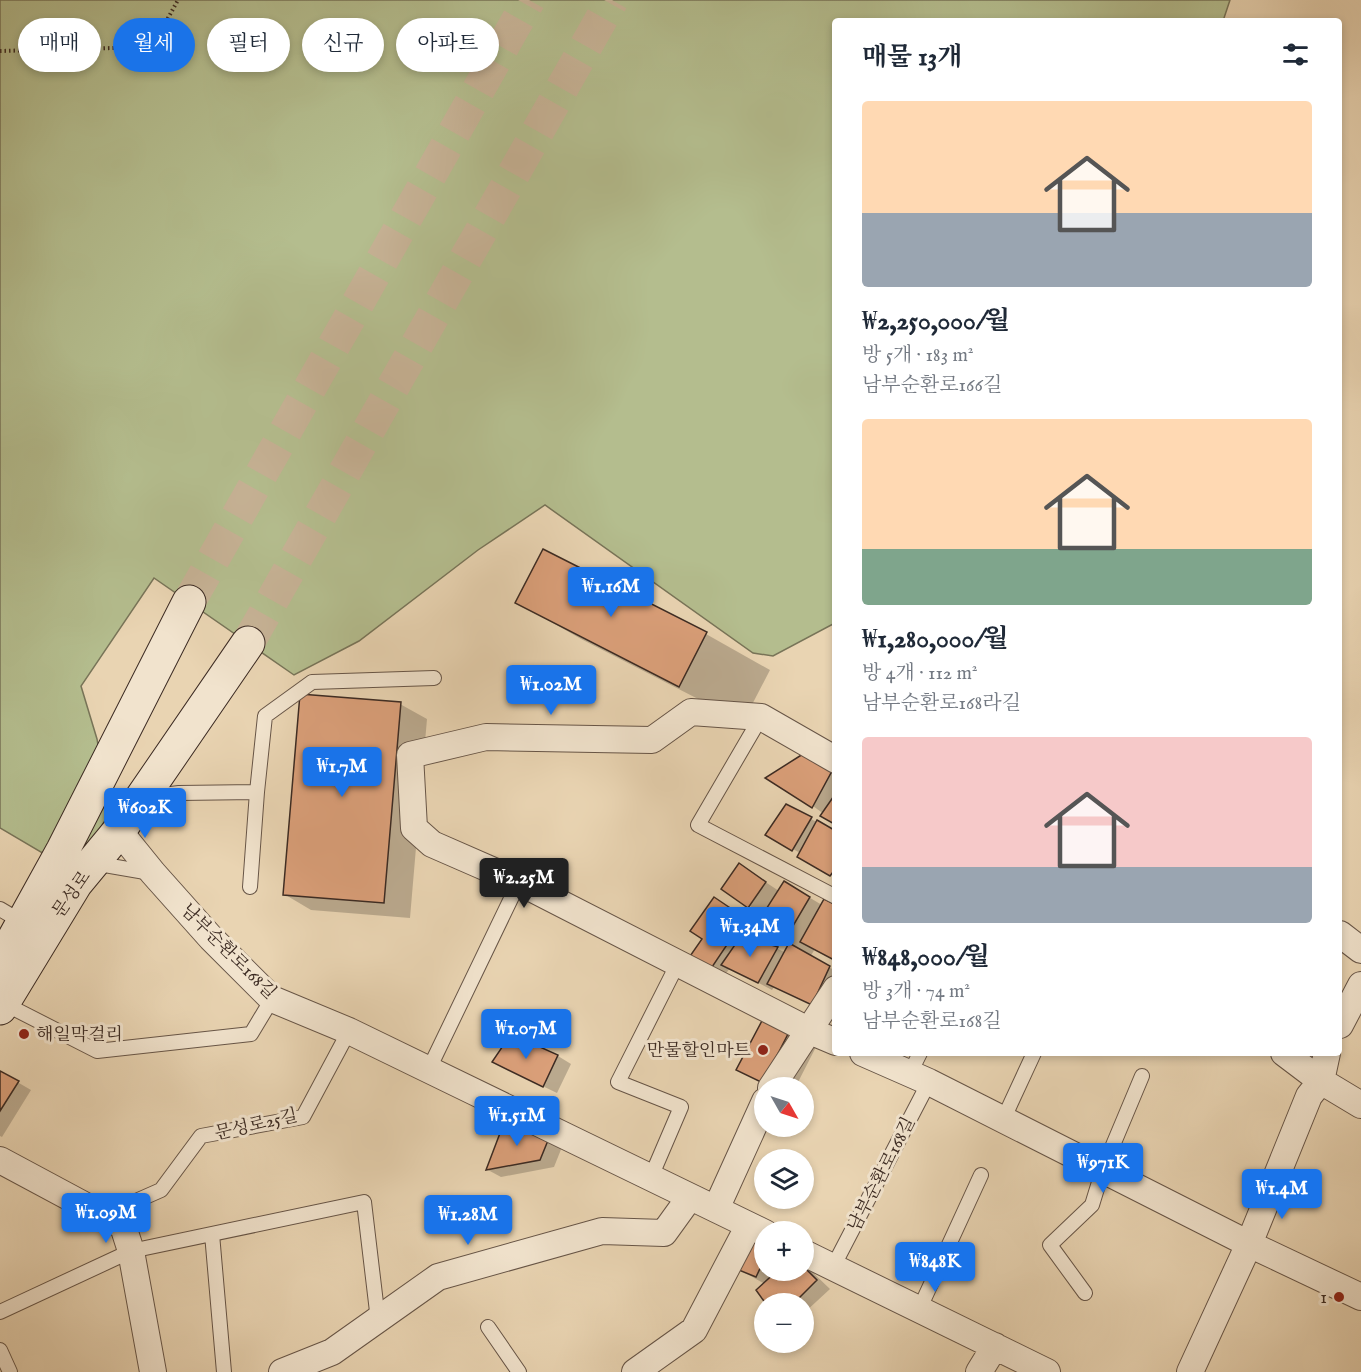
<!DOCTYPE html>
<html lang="ko">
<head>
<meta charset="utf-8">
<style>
  body { margin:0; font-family:"IM FELL English","Noto Serif KR",serif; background:#f6f6f7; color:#1f2937; height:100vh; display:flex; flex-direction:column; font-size:22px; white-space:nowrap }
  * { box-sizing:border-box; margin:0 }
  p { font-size:20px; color:#747a83 }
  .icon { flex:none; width:33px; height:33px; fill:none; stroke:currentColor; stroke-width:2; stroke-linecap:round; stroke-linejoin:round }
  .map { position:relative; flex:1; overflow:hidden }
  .side { position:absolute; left:832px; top:18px; width:510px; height:1038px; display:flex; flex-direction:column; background:#fff; border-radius:6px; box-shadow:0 3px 9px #0003 }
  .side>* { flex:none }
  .banner { position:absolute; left:18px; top:18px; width:570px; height:54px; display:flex; gap:12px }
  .needle { width:39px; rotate:129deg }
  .controls { position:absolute; left:754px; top:1077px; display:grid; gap:12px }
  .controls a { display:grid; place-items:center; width:60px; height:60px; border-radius:50%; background:#fff; box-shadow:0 3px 9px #0003; font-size:30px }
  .price { position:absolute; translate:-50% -51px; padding:0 14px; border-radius:6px; background:#1a73e8; color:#fff; font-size:20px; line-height:39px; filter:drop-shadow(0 2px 3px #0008) }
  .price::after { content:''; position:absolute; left:50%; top:36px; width:18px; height:14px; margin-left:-9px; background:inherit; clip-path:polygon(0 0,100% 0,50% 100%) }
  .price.active { background:#222; color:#fff }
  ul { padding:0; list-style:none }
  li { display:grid; align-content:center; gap:12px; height:318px; padding:0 30px }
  li span { display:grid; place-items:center; height:186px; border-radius:6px; color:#555 }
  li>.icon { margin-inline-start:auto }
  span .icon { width:108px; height:108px; fill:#fffc; stroke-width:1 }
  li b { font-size:26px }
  h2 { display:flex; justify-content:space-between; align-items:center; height:72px; padding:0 30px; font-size:26px }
  .tag { padding:0 21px; border-radius:27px; background:#fff; box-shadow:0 3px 9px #0003; font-size:21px; line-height:54px }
  .tag.active { background:#1a73e8; color:#fff }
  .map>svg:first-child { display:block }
</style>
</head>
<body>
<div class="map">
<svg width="1361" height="1372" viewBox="0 0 1361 1372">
  <rect width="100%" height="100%" fill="#e9d4b2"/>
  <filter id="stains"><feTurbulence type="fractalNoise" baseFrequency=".00333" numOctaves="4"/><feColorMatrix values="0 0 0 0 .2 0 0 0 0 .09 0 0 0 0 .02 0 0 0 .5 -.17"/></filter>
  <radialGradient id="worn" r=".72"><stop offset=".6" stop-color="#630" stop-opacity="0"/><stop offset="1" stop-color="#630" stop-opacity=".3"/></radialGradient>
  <path fill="#b4bd8e" stroke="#787458" stroke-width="1.5" d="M 0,0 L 1230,0 L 1223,21 L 836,21 L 835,623 L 773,656 L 753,653 L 545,505 L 478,550 L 359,641 L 294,675 L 154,578 L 81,686 L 97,739 L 109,813 L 87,852 L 56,861 L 0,828 Z"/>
  <path fill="#0003" fill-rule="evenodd" d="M 544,551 L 706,634 L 770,670 L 743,722 L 581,639 L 517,602 Z
    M 400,704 L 427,719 L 410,918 L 311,910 L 284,894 Z
    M 803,756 L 836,775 L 836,823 L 813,806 Z
    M 786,806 L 836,832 L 836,878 L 799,856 L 800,853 L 767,834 Z
    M 752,873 L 779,891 L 785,883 L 822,905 L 815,949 L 810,957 L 836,971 L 836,990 L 826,1011 L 774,987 L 772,990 L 730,968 L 722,979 L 708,971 L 728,907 L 757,927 L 764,915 L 723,889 ZM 759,925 L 790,946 L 786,953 L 778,949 L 749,940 Z
    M 764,1019 L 816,1047 L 795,1088 L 771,1088 Z
    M 558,1056 L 571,1064 L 557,1093 L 507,1069 Z
    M 0,1072 L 31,1090 L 2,1137 L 0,1136 Z
    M 506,1122 L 562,1147 L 554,1167 L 501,1177 L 488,1170 Z
    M 765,1237 L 765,1270 L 804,1270 L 804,1264 L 830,1289 L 804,1313 L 804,1304 L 768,1304 L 765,1284 L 731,1265 Z"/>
  <path fill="#da9f79" stroke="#3c2b23" stroke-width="1.5" d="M 543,549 L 707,632 L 679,687 L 515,603 Z
    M 300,694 L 401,702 L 384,903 L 283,895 Z
    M 803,754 L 832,771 L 812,808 L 765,778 Z
    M 836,793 L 836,825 L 820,816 Z
    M 786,804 L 812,817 L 792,851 L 765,835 Z
    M 817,820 L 836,831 L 836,868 L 830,876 L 797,857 Z
    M 739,863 L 766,882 L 748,908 L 721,889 Z
    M 784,881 L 810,897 L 783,943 L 756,925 Z
    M 714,897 L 745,918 L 708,973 L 688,959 L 702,939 L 690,931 Z
    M 824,899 L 836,905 L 836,961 L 800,942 Z
    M 741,936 L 778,947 L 758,983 L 721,965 Z
    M 789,943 L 830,966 L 812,1005 L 767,984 Z
    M 764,1017 L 790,1030 L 763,1083 L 736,1070 Z
    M 511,1034 L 558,1055 L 543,1087 L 492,1062 Z
    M 0,1071 L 19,1081 L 0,1111 Z
    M 505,1120 L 549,1138 L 540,1160 L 486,1170 Z
    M 748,1227 L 765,1236 L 765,1258 L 756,1277 L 729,1266 Z
    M 804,1267 L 817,1280 L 793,1304 L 766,1304 L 756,1290 L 778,1270 L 804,1270 Z"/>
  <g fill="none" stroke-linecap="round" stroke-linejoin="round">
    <path stroke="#c6b295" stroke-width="33" stroke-dasharray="33 16" stroke-linecap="butt" d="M 189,602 L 529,0
      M 248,643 L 612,0"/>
    <g stroke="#675547" stroke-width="16">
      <path id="lane" d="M 761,717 L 698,825 L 836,897
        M 257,792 L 265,716 L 312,682 L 434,678
        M 148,797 L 179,793 L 257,792 L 250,887
        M 93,863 L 151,873
        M 0,909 L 22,922
        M 3,1003 L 97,1051 L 251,1034 L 272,999
        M 428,1071 L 519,882
        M 910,1073 L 920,1053
        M 1003,1120 L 1034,1053
        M 651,1177 L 681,1107 L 618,1082 L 678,963
        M 123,1226 L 136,1201 L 161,1190 L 201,1136 L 303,1117 L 349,1031
        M 212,1234 L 224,1372
        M 833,1267 L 929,1082
        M 1085,1293 L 1050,1245 L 1092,1205 L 1103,1169 L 1142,1076
        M 919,1310 L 981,1175
        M 0,1312 L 131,1251 L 364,1202 L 378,1320
        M 488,1327 L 519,1372
        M 0,1350 L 10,1372"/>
    </g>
    <g stroke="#675547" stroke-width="28">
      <path id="street" d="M 836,760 L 761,717 L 691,712 L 652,740 L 486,737 L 410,755 L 414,828 L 432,844 L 519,882 L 810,1031 L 836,1042
        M 119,831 L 153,873 L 211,938 L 272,999 L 349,1031 L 765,1233
        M 1340,934 L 1361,950
        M 1340,1025 L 1361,985
        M 863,1053 L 929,1082 L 1249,1244 L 1361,1297
        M 1284,1053 L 1321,1081 L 1361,1105
        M 771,1088 L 836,989
        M 0,1160 L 123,1226 L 131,1251 L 153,1372
        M 716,1209 L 765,1101
        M 804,1253 L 1047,1372
        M 282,1372 L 332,1352 L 438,1277 L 602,1231 L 664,1233 L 690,1197
        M 635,1372 L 694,1330 L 748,1227 L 752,1227
        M 979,1372 L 995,1346
        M 1190,1372 L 1249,1244 L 1309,1096 L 1321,1081 L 1327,1053"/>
    </g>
    <g stroke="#3c2b23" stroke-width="35">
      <path id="secondary" d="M 0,964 L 63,850 L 189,602
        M 0,1008 L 76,883 L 119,831 L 248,643"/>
    </g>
    <path stroke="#3c2b23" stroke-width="4" stroke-dasharray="1.5 3" stroke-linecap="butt" d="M 0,51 L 152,47 L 178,0"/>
    <use href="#lane" stroke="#f1e3cd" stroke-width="14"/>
    <use href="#street" stroke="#f1e3cd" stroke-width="26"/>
    <use href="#secondary" stroke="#f1e3cd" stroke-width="33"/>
  </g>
  <g fill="#8f2418" stroke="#f1e3cd" stroke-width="2">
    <circle cx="24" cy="1034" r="6"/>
    <circle cx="763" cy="1050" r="6"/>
    <circle cx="1339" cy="1297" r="6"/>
  </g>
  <g text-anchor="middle" stroke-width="6" stroke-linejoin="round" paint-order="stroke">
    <g font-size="18" fill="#3c2b23" stroke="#f1e3cd">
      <text transform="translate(71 894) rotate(-55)" y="6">문성로</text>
      <text transform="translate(229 951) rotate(45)" y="6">남부순환로168길</text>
      <text transform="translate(256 1124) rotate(-13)" y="6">문성로25길</text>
      <text transform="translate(881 1174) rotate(-63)" y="6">남부순환로168길</text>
    </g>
    <g font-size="18" fill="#3c2b23" stroke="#f1e3cd" text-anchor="end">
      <text x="36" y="1040" text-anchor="start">해일막걸리</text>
      <text x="751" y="1056">만물할인마트</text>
      <text x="1327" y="1303">1</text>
    </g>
  </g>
  <rect width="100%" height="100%" filter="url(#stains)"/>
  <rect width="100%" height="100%" fill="url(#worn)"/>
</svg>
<div class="controls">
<a><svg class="needle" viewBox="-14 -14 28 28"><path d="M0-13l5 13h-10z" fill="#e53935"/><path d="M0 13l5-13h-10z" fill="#747a83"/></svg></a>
<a><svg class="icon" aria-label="layers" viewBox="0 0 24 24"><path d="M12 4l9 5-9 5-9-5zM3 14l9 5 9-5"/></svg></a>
<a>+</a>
<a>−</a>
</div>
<b class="price" style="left:611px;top:618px">₩1.16M</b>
<b class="price" style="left:551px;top:716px">₩1.02M</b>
<b class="price" style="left:342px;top:798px">₩1.7M</b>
<b class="price" style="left:145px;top:839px">₩602K</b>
<b class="price active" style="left:524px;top:909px">₩2.25M</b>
<b class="price" style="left:750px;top:958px">₩1.34M</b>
<b class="price" style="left:526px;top:1060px">₩1.07M</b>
<b class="price" style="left:517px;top:1147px">₩1.51M</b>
<b class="price" style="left:1103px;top:1194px">₩971K</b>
<b class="price" style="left:1282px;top:1220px">₩1.4M</b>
<b class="price" style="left:106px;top:1244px">₩1.09M</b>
<b class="price" style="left:468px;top:1246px">₩1.28M</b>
<b class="price" style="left:935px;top:1293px">₩848K</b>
<div class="banner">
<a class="tag">매매</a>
<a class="tag active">월세</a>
<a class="tag">필터</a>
<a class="tag">신규</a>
<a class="tag">아파트</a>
</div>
<section class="side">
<h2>매물 13개<svg class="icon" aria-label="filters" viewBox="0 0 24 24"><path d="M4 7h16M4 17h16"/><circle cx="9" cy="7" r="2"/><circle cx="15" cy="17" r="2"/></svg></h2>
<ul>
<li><span style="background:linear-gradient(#ffd9b3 60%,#9aa5b1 0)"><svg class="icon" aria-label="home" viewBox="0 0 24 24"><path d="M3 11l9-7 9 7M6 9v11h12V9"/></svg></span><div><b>₩2,250,000/월</b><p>방 5개 · 183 m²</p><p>남부순환로166길</p></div></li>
<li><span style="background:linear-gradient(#ffd9b3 70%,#7fa58c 0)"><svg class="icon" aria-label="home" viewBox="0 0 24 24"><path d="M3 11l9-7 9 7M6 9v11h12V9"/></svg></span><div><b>₩1,280,000/월</b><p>방 4개 · 112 m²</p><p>남부순환로168라길</p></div></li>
<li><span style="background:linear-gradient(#f6c9c9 70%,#9aa5b1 0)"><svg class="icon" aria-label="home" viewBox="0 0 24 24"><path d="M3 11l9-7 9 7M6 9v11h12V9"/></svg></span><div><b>₩848,000/월</b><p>방 3개 · 74 m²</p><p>남부순환로168길</p></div></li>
</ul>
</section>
</div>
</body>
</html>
